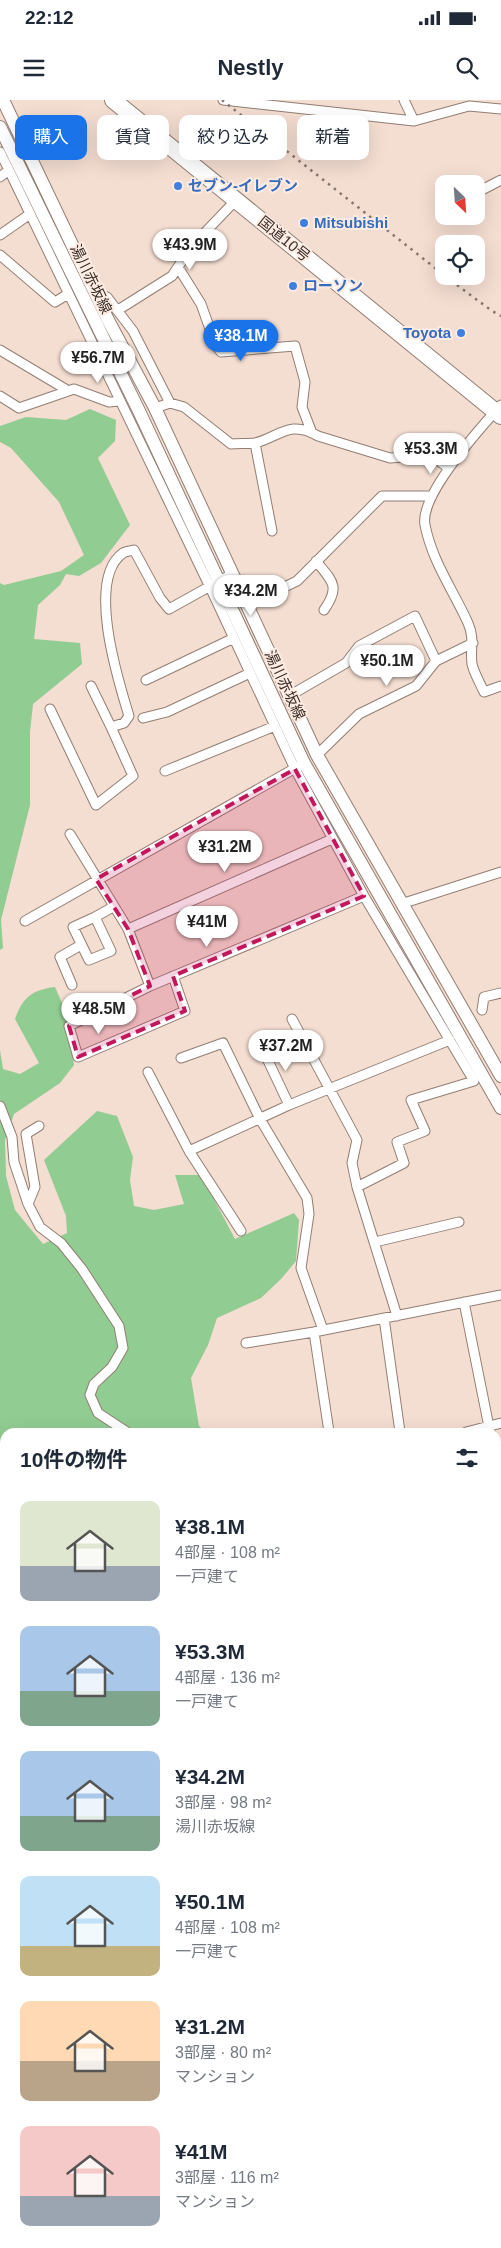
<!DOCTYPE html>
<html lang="ja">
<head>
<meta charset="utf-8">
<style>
  body { margin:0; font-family:Helvetica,"Noto Sans JP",sans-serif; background:#f6f6f7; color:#1f2937; height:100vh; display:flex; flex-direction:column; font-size:19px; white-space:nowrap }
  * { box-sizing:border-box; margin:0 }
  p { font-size:16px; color:#747a83 }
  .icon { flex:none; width:28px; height:28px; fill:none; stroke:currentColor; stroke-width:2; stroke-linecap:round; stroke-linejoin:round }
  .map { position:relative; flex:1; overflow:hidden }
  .sheet { position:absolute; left:0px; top:1328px; width:501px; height:821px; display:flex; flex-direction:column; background:#fff; border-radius:15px 15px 0 0; box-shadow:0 5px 20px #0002 }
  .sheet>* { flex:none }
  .hud { position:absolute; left:15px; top:15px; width:471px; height:45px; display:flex; gap:10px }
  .needle { width:32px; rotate:155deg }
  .buttons { position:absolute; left:435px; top:75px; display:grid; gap:10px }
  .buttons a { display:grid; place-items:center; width:50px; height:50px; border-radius:10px; background:#fff; box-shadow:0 5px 20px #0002; font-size:25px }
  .price { position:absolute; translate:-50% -42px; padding:0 11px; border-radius:18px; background:#fff; color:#222; font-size:16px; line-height:32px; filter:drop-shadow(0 1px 2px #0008) }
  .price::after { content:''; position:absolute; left:50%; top:30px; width:15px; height:11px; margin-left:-8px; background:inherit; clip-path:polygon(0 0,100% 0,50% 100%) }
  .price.active { background:#1a73e8; color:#fff }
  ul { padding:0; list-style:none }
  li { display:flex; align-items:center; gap:15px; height:125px; padding:0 20px }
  li span { display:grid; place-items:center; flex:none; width:140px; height:100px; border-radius:10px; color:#555 }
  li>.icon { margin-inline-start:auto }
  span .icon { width:60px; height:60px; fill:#fffc; stroke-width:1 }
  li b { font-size:21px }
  h2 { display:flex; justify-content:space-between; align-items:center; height:60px; padding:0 20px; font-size:21px }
  .tag { padding:0 18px; border-radius:10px; background:#fff; box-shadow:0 5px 20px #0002; font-size:18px; line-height:45px }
  .tag.active { background:#1a73e8; color:#fff }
  .status { display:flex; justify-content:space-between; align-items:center; height:35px; padding:0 25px; background:#fff; direction:ltr }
  .status svg { height:14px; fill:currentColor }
  header { display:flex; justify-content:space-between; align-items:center; height:65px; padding:0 20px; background:#fff; font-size:22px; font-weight:700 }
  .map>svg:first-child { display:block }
</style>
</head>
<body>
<div class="status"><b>22:12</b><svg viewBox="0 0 49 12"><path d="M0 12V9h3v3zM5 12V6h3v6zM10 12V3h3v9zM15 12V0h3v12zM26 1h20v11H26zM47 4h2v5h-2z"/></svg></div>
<header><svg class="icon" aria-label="menu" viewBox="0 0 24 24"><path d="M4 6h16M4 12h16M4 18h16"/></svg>Nestly<svg class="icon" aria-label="search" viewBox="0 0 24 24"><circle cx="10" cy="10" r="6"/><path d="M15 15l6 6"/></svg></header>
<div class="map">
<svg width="501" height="2148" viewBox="0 0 501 2148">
  <rect width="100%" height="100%" fill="#f4ddd1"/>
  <path fill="#91cc92" d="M 90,309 L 116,320 L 115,341 L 98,358 L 130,425 L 101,463 L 79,476 L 66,474 L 60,485 L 38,505 L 34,539 L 80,543 L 82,564 L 33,604 L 30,632 L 30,705 L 1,820 L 3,848 L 0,850 L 0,483 L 4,485 L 61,471 L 84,455 L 59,402 L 11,348 L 0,342 L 0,326 L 26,317 L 66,320 Z
    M 55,887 L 66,912 L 74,965 L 60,983 L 14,1014 L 5,1040 L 6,1076 L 15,1110 L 43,1144 L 67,1133 L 66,1116 L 44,1060 L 97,1011 L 117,1016 L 133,1057 L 130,1080 L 134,1106 L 154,1110 L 184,1104 L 175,1075 L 201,1075 L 235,1139 L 294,1113 L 299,1120 L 296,1161 L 281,1179 L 261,1198 L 217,1218 L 208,1245 L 191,1278 L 199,1326 L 206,1332 L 5,1332 L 5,1967 L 0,1968 L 0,950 L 3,969 L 20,974 L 39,963 L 15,919 C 23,897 32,890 55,887 Z
    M 496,1902 L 501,1902 L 501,2036 L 496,2044 Z
    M 0,2045 L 5,2048 L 5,2144 L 51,2144 L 52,2148 L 0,2148 Z"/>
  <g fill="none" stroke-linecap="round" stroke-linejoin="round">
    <g stroke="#927e73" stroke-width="11">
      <path id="street" d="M 223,0 L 414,21 L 469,6 L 501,9
        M 404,0 L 414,21
        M 0,52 L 9,70 L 0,77
        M 9,70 L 210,487 L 295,669 L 364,796 L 474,981 L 411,1000 L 425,1031 L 397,1042 L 404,1063 L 357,1087
        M 476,93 L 501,80
        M 443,111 L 444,110
        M 0,135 L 30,114
        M 0,155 L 55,202 L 68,194
        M 178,167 L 201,204 L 216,246 L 221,252 L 295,246 L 305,282 L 302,307 L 312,333
        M 96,194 L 107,197 L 133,231 L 170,303
        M 118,210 L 172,176 L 192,146 L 236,100
        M 0,250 L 67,290
        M 0,296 L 19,308 L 74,289 L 109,302 L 119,301
        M 501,305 C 481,327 419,396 425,425 C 432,461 453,490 468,523 C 475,539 470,549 472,564 C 474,573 480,583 484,592 L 501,586
        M 155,308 L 170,303 L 184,307 L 231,344 C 239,343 247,344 255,343 C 279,337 290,319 318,336 L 390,358 L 430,355 L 449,368
        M 255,343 L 272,431
        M 316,461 C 332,481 341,486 324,510
        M 247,505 L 297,481 L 382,396 L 432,396
        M 146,580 L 234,538
        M 91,586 L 111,627
        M 289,596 L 346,563 L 359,546 L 415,516 L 436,561
        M 50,609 L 96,705 L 133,676 L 111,627 L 124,623 L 129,616 C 118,580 86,479 123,453 C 126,451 131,451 134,450 L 160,498 L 169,509 L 232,474
        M 143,618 L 167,612 L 250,573
        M 317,655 L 359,614 L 416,586 L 436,561 L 473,543
        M 165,671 L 275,626
        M 70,734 L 128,829 L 150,886 L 364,796
        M 401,804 L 501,772
        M 95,817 L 73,827 L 89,860 L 111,851 L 95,817 L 113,807
        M 25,821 L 299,666
        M 128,829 L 332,739
        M 72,885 L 60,857 L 81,845
        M 150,886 L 69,926 L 78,957 L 185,911 L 173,876
        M 482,910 L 484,897 L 501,893
        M 292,919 L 357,1040 L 352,1063 L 357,1087 L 397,1216
        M 263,950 L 289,1005
        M 181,958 L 223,943 L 260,1019 L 307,1098 L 309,1114 L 301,1168 L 323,1230
        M 148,972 L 189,1051 L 241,1131
        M 0,1006 L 12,1037 L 14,1062 L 28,1104 L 40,1127 L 61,1143 L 82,1169 L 119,1226 L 123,1248 L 112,1267 L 94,1284 L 90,1295 L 98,1313 L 127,1332
        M 189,1051 L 289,1005 L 450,940
        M 28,1104 L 35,1087 L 26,1034 L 39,1026
        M 375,1142 L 459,1122
        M 464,1202 L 490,1332
        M 384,1218 L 400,1332
        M 314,1232 L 329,1332
        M 246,1243 L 314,1232 L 501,1195
        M 466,1332 L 501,1323
        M 496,1359 L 501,1380
        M 496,1401 L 501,1382
        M 496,1652 L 501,1647
        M 496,1719 L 501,1725
        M 496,1802 L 501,1800
        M 496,1989 L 501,1995
        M 496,2053 L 501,2048
        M 496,2104 L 501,2104
        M 177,2144 L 178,2148
        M 281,2144 L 282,2148
        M 448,2144 L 501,2147
        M 143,2148 L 145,2144"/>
    </g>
    <g stroke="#927e73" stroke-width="14">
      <path id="secondary" d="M 3,0 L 108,220 L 155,308 L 317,655 L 501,976
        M 0,27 L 139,311 L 304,663 L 501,1008
        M 496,2071 L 501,2067
        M 496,2133 L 501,2146"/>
    </g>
    <g stroke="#927e73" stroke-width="18">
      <path id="highway" d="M 113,0 L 501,316"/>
    </g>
    <use href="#street" stroke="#fff" stroke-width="9"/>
    <use href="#secondary" stroke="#fff" stroke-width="12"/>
    <use href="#highway" stroke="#fff" stroke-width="16"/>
    <path stroke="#85766f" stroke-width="2.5" stroke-dasharray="2.5 5" stroke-linecap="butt" d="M 222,0 L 444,175
      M 445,176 L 492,211 L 501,216"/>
  </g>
  <path fill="#c2185b" fill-opacity="0.2" stroke="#c2185b" stroke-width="4" stroke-dasharray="10 6" stroke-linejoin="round" d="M 295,669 L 364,796 L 173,876 L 185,911 L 78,957 L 69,926 L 150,886 L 128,829 L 96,779 Z"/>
  <g fill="#3f7fe0" stroke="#feebe1" stroke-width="2">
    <circle cx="178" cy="86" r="5"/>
    <circle cx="304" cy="123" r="5"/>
    <circle cx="293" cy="186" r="5"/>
    <circle cx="461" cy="233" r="5"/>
  </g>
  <g text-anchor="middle" stroke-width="4" stroke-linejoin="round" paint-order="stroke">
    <g font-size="15" font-weight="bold" fill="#366cbe" stroke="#feebe1" text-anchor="start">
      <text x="188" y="91">セブン-イレブン</text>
      <text x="314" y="128">Mitsubishi</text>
      <text x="303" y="191">ローソン</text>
      <text x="451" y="238" text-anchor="end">Toyota</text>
    </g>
    <g font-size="15" fill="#372e2a" stroke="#feebe1">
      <text transform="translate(284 139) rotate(39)" y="5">国道10号</text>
      <text transform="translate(91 179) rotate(64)" y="5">湯川赤坂線</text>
      <text transform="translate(285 585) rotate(65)" y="5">湯川赤坂線</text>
    </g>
  </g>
</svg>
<div class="buttons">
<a><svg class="needle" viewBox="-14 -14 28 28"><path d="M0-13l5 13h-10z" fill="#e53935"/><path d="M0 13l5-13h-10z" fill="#747a83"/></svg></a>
<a><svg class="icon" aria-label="locate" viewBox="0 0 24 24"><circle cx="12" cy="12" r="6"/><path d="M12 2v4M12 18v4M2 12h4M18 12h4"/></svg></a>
</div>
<b class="price" style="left:190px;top:171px">¥43.9M</b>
<b class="price active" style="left:241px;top:262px">¥38.1M</b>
<b class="price" style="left:98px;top:284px">¥56.7M</b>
<b class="price" style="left:431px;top:375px">¥53.3M</b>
<b class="price" style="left:251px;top:517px">¥34.2M</b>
<b class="price" style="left:387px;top:587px">¥50.1M</b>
<b class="price" style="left:225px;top:773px">¥31.2M</b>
<b class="price" style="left:207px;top:848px">¥41M</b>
<b class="price" style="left:99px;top:935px">¥48.5M</b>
<b class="price" style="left:286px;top:972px">¥37.2M</b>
<div class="hud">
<a class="tag active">購入</a>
<a class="tag">賃貸</a>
<a class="tag">絞り込み</a>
<a class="tag">新着</a>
</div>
<section class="sheet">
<h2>10件の物件<svg class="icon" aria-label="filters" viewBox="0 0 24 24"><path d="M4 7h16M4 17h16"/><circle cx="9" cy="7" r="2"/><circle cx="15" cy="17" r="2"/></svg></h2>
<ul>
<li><span style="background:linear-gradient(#dfe7d0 65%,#9aa5b1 0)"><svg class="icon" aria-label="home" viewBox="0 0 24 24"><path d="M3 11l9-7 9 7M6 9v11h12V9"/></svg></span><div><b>¥38.1M</b><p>4部屋 · 108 m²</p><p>一戸建て</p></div></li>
<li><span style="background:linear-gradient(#a9c7e8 65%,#7fa58c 0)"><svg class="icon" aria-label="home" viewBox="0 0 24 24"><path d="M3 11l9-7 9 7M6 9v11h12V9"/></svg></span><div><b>¥53.3M</b><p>4部屋 · 136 m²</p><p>一戸建て</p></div></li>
<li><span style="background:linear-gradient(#a9c7e8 65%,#7fa58c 0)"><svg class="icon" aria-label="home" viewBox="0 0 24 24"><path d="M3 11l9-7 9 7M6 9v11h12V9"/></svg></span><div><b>¥34.2M</b><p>3部屋 · 98 m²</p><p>湯川赤坂線</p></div></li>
<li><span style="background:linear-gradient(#bfe0f5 70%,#c2b280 0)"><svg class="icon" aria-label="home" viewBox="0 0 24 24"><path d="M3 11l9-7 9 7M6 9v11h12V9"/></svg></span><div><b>¥50.1M</b><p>4部屋 · 108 m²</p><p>一戸建て</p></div></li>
<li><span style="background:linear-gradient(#ffd9b3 60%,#b9a48a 0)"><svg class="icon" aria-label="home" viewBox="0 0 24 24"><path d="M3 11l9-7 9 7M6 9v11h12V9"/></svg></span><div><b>¥31.2M</b><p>3部屋 · 80 m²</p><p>マンション</p></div></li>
<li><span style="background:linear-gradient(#f6c9c9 70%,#9aa5b1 0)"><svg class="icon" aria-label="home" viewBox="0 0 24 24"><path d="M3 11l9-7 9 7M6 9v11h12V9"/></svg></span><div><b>¥41M</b><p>3部屋 · 116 m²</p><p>マンション</p></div></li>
</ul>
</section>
</div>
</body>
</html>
